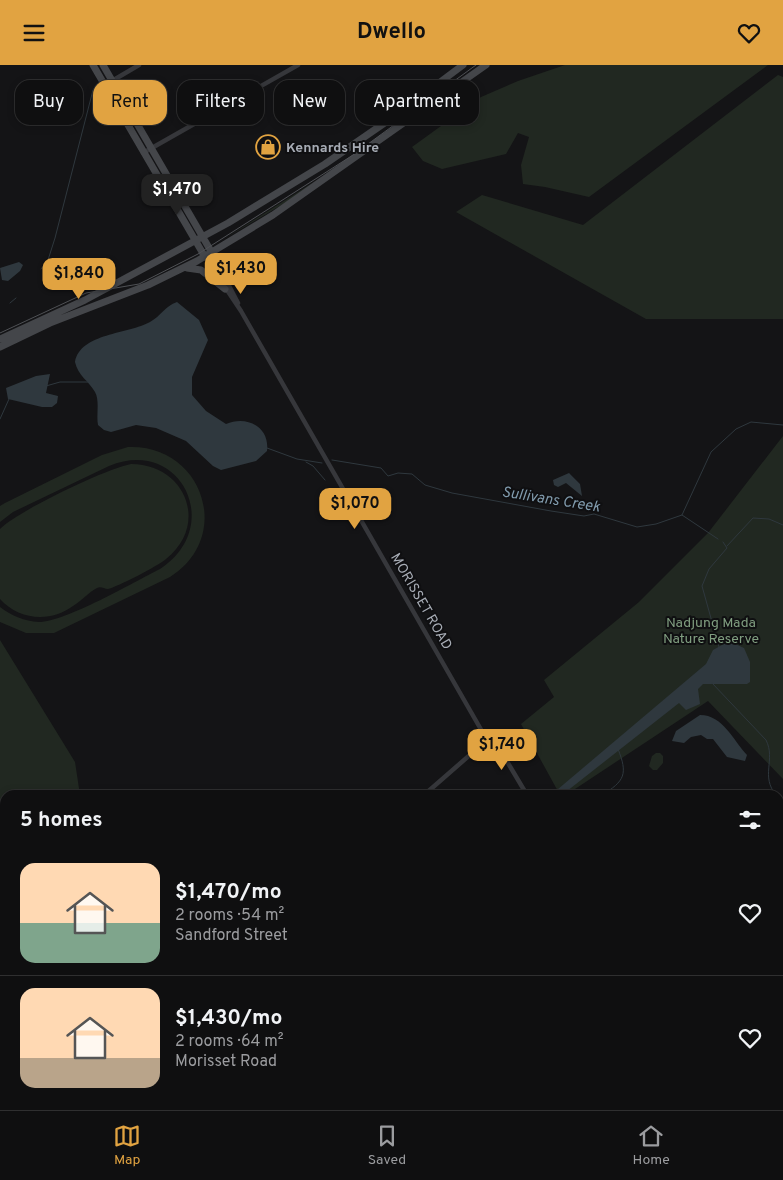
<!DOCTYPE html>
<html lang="en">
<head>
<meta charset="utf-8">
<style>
  body { margin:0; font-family:Overpass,sans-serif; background:#181819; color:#f1f3f6; height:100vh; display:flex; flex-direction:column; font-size:19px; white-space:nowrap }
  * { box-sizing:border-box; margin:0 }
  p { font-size:16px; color:#9b9c9f }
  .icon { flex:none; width:28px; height:28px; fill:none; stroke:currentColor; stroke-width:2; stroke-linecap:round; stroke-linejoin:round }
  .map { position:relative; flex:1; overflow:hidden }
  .sheet { position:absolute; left:0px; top:725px; width:784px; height:320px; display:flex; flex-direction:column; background:#0f0f10; border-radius:15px 15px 0 0; box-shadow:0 2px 8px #0003,0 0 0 1px #2f2f30 }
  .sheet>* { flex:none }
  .guide { position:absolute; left:15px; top:15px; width:500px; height:45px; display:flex; gap:10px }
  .price { position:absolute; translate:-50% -42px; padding:0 11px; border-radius:10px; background:#e1a341; color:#111; font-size:16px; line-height:32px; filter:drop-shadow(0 1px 2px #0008) }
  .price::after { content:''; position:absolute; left:50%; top:30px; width:15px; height:11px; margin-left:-8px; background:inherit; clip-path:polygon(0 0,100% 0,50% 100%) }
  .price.selected { background:#222; color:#fff }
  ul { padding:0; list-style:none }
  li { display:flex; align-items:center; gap:15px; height:125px; padding:0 20px }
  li+li { border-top:1px solid #2f2f30 }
  li span { display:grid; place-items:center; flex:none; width:140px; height:100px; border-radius:15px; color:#555 }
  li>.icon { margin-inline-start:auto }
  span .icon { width:60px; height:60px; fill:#fffc; stroke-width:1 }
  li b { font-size:21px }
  h2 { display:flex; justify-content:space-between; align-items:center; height:60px; padding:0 20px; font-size:21px }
  .pill { padding:0 18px; border-radius:15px; background:#0f0f10; box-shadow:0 2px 8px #0003,0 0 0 1px #2f2f30; font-size:18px; line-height:45px }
  .pill.selected { background:#e1a341; color:#111 }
  header { display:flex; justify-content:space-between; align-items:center; height:65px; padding:0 20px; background:#e1a341; color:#111; font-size:22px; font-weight:700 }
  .dock { display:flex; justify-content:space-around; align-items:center; height:70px; border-top:1px solid #2f2f30; background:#0f0f10; font-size:14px; color:#9b9c9f }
  .dock a { display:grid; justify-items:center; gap:2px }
  .dock .selected { color:#e1a341 }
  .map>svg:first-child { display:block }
</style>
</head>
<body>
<header><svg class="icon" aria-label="menu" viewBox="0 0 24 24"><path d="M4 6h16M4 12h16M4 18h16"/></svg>Dwello<svg class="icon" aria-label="heart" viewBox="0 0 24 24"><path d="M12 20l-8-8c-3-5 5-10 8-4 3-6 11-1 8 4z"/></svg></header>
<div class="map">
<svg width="783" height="1045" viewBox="0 0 783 1045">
  <rect width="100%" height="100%" fill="#141416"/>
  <path fill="#212821" d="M 565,0 L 768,0 L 589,132 L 545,122 L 523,119 L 521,100 L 529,72 L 518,68 L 506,89 L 442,104 L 423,96 L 412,82 L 481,32 L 518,16 Z
    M 778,10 L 783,12 L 783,254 L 646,254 L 456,147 L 482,130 L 583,160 Z
    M 317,115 L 288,136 L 224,174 Z
    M 783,371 L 783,714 L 708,636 L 566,730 L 560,730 L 521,659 L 554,632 L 544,615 L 639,537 L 708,468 Z
    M 128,382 C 203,379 234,472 170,512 L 54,568 L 26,568 L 0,557 L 0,542 C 12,551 24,556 39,557 C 65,557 134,517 160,504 C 225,462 181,371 109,401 L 13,447 L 0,457 L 0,441 L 5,438 L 102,390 Z
    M 131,399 C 185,399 210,459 166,494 C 158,501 117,522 108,524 C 104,524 101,521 97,523 C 89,527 81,536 73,541 C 50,558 19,555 0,534 L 0,464 C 18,446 105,404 131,399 Z
    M 0,575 L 75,697 L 80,730 L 5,730 L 5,1032 L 0,1037 Z
    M 656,688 L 660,688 L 663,691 L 663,698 L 657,705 L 653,705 L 649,701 L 652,691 Z
    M 783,956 L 783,1031 L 779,1027 L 779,959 Z"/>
  <path fill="#2f383e" d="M 19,197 L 23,200 L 20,206 L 8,216 L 2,215 L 0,203 Z
    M 177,237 L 199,255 L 208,275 L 192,312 L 192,330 L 206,346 L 226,359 C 247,350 270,362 267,386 L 256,396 L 221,405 L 213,401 L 186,376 L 156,363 L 136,360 L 111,367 L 104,365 L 98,360 C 96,350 100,336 95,327 C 89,316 78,311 75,297 C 80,268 129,269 150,257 C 161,251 165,241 177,237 Z
    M 50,309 L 46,328 L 58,331 L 57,338 L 52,342 L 42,342 L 8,334 L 6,323 L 36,311 Z
    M 569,408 L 580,419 L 582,431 L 566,418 L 558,422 L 554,420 L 553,415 Z
    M 729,576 L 744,583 L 750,597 L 750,617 L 747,619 L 703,619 L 698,624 L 700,639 L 686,645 L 679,638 L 562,730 L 551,730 L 706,599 L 713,585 Z
    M 700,650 C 723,650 733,675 747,690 L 745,696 L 727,692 L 713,674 L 707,674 L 701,670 L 691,672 L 684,678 L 672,676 L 676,666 Z"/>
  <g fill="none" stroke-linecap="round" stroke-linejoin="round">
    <path stroke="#2f383e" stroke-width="1" d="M 41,204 L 48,195 L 55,173 L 93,25
      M 10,238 L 16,233
      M 46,321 L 60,317 L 88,317
      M 0,354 L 9,334
      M 267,383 L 297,394 L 322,398
      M 332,395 L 381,403 L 388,411 L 398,408 L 412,409 L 425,420 L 452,428 L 551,446 L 584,451 L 594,449 L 637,462 L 656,459 L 682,450 L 711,387 L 736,364 L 751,357 L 783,360
      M 306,397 L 313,401 L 325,415
      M 682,450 L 718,474
      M 727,481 L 753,453 L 769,454 L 783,460
      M 719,582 L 702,521 L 709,504 L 727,483 L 723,477
      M 712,618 L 766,675 C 776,695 760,711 776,730
      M 602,730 C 625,716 628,709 618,684
      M 779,733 L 783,737
      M 779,945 L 783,944
      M 556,1045 L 559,1040"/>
    <path stroke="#36373b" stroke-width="4.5" d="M 105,20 L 139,0
      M 143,88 L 298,0
      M 212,188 L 238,238
      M 205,192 L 241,246 L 487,675 L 508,698 L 527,730
      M 424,730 L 487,675
      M 111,1045 L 115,1040"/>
    <path stroke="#44464a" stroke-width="7" d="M 93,0 L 205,192
      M 103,0 L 212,188
      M 187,203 L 201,205 L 225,224
      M 0,274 L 85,235 L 228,158 L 325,99 L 399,48 L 463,0
      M 0,282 L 50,258 L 148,220 L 197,196 L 273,150 L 486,0"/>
    <path stroke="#4f5155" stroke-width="1" d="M 0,268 L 86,228 L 139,219 L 198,189 L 353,90 L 476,0"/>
  </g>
  <defs>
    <g id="shop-ring" transform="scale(1.25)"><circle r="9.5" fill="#0f0f11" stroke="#e1a341" stroke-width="1.5"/><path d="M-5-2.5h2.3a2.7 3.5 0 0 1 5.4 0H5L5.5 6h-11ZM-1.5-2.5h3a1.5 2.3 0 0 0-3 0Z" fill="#e1a341"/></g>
  </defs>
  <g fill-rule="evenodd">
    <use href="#shop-ring" x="268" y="82"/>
  </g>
  <g text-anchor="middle" stroke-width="4" stroke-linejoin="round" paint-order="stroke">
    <g font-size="14" font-weight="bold" fill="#a7acb5" stroke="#0f0f11" text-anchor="start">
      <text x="286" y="87">Kennards Hire</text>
    </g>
    <g font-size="14" fill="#a7acb5" stroke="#0f0f11">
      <text transform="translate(422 536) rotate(60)" y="5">MORISSET ROAD</text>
    </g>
    <g font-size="14" fill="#809e80" stroke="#0f0f11">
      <text x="711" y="562">Nadjung Mada<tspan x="711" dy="16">Nature Reserve</tspan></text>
    </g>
    <g font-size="15" font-style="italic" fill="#819bad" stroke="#0f0f11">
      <text transform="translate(551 434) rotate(9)" y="5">Sullivans Creek</text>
    </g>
  </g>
</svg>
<b class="price selected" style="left:177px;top:151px">$1,470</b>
<b class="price" style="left:241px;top:230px">$1,430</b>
<b class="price" style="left:79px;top:235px">$1,840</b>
<b class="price" style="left:355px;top:465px">$1,070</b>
<b class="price" style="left:502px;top:706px">$1,740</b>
<div class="guide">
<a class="pill">Buy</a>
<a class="pill selected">Rent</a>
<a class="pill">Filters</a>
<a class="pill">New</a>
<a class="pill">Apartment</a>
</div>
<section class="sheet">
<h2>5 homes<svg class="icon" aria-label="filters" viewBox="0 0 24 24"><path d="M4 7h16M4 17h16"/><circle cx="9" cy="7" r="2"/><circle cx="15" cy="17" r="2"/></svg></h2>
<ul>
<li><span style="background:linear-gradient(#ffd9b3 60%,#7fa58c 0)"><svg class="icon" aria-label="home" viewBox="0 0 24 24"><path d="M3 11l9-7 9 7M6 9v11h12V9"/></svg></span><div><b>$1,470/mo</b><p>2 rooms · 54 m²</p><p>Sandford Street</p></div><svg class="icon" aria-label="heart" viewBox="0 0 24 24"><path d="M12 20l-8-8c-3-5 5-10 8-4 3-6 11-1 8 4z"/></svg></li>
<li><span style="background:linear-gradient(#ffd9b3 70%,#b9a48a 0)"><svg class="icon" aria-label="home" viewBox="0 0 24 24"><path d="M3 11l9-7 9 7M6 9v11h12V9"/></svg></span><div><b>$1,430/mo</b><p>2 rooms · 64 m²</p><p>Morisset Road</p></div><svg class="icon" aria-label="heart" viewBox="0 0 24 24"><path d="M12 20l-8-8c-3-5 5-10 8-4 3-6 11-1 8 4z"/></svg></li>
</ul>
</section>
</div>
<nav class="dock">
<a class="selected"><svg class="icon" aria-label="map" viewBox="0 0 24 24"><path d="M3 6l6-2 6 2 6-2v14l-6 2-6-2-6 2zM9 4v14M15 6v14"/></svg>Map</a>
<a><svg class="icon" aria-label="saved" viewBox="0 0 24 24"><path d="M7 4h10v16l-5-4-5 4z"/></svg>Saved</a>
<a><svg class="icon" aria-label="home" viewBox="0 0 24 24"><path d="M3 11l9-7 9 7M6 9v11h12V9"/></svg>Home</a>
</nav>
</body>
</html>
